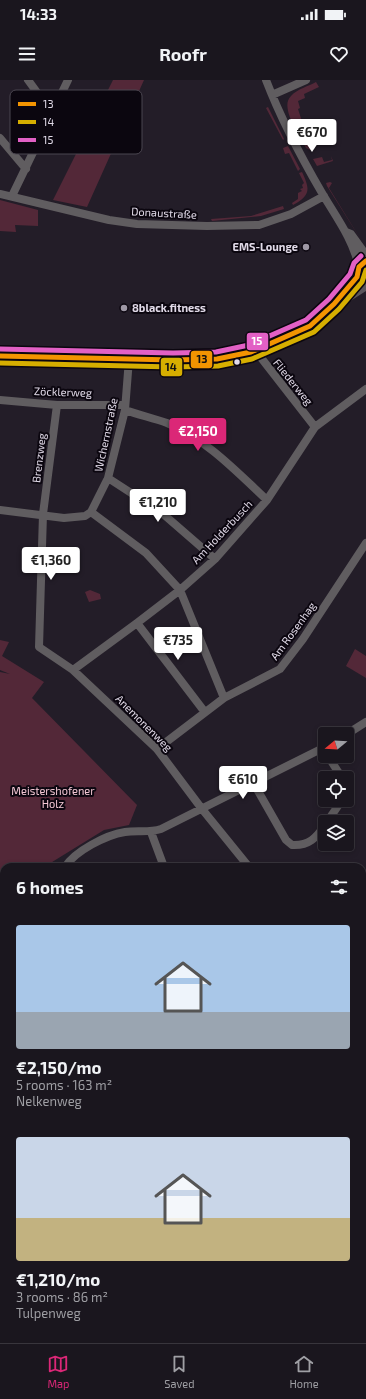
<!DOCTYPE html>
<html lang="en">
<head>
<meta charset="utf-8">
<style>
  body { margin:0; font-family:"Exo 2",sans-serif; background:#231f27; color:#f1f3f6; height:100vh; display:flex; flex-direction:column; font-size:15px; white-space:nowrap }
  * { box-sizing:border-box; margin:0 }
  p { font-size:13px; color:#9f9fa4 }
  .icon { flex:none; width:22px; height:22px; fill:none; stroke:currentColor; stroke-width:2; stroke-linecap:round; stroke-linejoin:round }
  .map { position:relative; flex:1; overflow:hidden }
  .sheet { position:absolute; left:0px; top:783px; width:366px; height:480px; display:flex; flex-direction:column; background:#1a161e; border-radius:12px 12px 0 0; box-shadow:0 2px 6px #0003,0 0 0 1px #38353c }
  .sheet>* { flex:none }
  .needle { width:26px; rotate:252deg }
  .tools { position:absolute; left:318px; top:647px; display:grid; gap:8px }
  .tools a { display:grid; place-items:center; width:36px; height:36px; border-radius:4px; background:#1a161e; box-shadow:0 2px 6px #0003,0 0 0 1px #38353c; font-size:20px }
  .price { position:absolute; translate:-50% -34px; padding:0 9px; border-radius:4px; background:#fff; color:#222; font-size:13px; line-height:26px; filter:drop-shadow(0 1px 2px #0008) }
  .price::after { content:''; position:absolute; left:50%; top:24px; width:12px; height:9px; margin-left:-6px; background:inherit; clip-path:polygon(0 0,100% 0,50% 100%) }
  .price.current { background:#db2777; color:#fff }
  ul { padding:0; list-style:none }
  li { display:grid; align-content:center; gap:8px; height:212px; padding:0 16px }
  li span { display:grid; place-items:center; height:124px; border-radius:4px; color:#555 }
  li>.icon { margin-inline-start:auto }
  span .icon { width:72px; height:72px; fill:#fffc; stroke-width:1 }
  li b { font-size:17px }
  h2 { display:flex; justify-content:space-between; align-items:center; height:48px; padding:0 16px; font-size:17px }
  .status { display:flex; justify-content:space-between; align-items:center; height:28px; padding:0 20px; background:#1a161e; direction:ltr }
  .status svg { height:11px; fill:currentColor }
  header { display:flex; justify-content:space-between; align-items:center; height:52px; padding:0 16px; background:#1a161e; font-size:18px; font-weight:700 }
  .tabs { display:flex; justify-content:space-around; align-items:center; height:56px; border-top:1px solid #38353c; background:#1a161e; font-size:11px; color:#9f9fa4 }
  .tabs a { display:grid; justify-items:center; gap:2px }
  .tabs .current { color:#db2777 }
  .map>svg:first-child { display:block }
</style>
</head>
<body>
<div class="status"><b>14:33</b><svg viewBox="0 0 49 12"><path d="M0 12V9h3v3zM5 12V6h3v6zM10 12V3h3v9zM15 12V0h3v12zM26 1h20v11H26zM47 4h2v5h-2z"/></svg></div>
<header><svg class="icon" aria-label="menu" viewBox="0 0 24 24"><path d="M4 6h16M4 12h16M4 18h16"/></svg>Roofr<svg class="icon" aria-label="heart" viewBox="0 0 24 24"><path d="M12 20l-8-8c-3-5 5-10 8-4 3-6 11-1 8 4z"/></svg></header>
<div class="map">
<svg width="366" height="1263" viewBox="0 0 366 1263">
  <rect width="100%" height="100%" fill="#231d28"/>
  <path fill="#532838" d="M 113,0 L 144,0 L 87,127 L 53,120 Z
    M 316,2 L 319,7 L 304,14 L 305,18 L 298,21 L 300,28 L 298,29 L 310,66 L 316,64 L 315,67 L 310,70 L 306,68 C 300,56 279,27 291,16 C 297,9 309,6 316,2 Z
    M 268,27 L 284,59 L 283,60 L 266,28 Z
    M 288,66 L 300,89 L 298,91 L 289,73 L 285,74 L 283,68 Z
    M 331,76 L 333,81 L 317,86 L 313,79 L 322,77 L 324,82 L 332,80 Z
    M 302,92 C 310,109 311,115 293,125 L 292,123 L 298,119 L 298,113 L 302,111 L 300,109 L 303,108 L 302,105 L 304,103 L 299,93 Z
    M 330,102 L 332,103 L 329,108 L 363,163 L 327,106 L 326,103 Z
    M 0,120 L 38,130 L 38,146 L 15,145 L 16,152 L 0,151 Z
    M 283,126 L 284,129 L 261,136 L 212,141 L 211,139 L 251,136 Z
    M 90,510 L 100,514 L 101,519 L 89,522 L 85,512 Z
    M 0,560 L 9,562 L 2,576 L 44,602 L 32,618 L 137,725 L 129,745 L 104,750 L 44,787 L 4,787 L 4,904 L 0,905 L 0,592 L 10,594 L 0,590 Z
    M 355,569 L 366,576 L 366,598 L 346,586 Z
    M 366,965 L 366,998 L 362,980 Z
    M 0,1145 L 4,1148 L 4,1170 L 0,1166 Z
    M 199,1259 L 240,1259 L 233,1263 L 188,1263 Z"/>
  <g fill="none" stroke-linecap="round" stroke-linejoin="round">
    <path stroke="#030939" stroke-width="2.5" d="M 3,820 L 4,822
      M 0,971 L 4,974
      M 213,1263 L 220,1259"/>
    <path stroke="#605d60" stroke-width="8" d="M 28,0 L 52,33
      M 266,0 C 281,39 301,77 322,113 C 336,137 353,159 359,187
      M 272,15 L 306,0
      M 0,58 L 26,89
      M 0,114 L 109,140 L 137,144 L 207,146 L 259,145 L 291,134 L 324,116
      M 12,116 L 68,0
      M 346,152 L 351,154 L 366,175
      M 255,270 L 315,347
      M 0,320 L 57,325 L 125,325
      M 57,325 L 43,434 L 39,567 L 73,590 L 157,669 L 202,729 L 249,787
      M 125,330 C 139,335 153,338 167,343 C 206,359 236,391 267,420
      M 108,398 L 162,433 L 215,479
      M 0,430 L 64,438 L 85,436 L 91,432 L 108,398 L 125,330 L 129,279
      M 91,432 L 146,473 L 180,510 L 224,618
      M 137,543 L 204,631
      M 73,590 L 137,543 L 180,510 L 215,479 L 267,420 L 315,347 L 366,309
      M 347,654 L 366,642
      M 157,669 L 224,618 L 280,589 L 303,559 L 366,463
      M 328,676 L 342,698
      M 254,704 L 286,760 L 292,765 C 309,766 316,758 325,745
      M 327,742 L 342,720
      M 151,752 L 164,787
      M 65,787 C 75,771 106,755 125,752 C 137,750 149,753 161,749 L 325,667
      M 14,1259 L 16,1263
      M 161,1259 L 162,1263"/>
    <path stroke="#605d60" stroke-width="10" d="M 362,1174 L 366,1173
      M 0,1233 L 4,1232"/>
    <path stroke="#5a555b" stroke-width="12" d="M 344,218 L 366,204
      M 0,276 L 173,280 L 217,279 L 251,272 L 310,246 L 334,224 L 357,197 L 359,187 L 366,181"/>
    <g stroke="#0b060f" stroke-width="8">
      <path id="bus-1" d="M 0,276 L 173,280 L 217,279 L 251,272 L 310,246 L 334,224 L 357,197 L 359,187 L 366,181"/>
    </g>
    <g stroke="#0b060f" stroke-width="8">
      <path id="bus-2" d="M 0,283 L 173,287 L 218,286 L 252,279 L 314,252 L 339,229 L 362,202 L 366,190"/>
    </g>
    <g stroke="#0b060f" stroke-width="8">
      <path id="bus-3" d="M 0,269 L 173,273 L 216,272 L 249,265 L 306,240 L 329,219 L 350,194 L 354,183 L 361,176"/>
    </g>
    <use href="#bus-1" stroke="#f39401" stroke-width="5"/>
    <use href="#bus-2" stroke="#d6ae00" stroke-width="5"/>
    <use href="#bus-3" stroke="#e260c5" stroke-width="5"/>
  </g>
  <g fill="#9e98a5" stroke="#0b060f" stroke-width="1.5">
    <circle cx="306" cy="167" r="4"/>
    <circle cx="124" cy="228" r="4"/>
  </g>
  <circle fill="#e1dae8" stroke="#0b060f" stroke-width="1.5" cx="237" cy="282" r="3.5"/>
  <g text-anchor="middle" stroke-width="4" stroke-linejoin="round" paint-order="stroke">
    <g font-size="11" fill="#e1dae8" stroke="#0b060f">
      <text transform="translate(164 133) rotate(3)" y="4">Donaustraße</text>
      <text transform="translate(293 302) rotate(51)" y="4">Fliederweg</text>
      <text transform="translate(63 312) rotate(2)" y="4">Zöcklerweg</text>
      <text transform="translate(106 355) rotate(-78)" y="4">Wichernstraße</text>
      <text transform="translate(39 378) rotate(-83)" y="4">Brenzweg</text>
      <text transform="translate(222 452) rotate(-47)" y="4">Am Holderbusch</text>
      <text transform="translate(293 551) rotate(-54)" y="4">Am Rosenhag</text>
      <text transform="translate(144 643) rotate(45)" y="4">Anemonenweg</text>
    </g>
    <g font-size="11" font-weight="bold" fill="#e1dae8" stroke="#0b060f" text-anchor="end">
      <text x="298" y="171">EMS-Lounge</text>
      <text x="132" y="232" text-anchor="start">8black.fitness</text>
    </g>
    <g font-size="11" fill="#f3c7d4" stroke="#0b060f">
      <text x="53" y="715">Meistershofener<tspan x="53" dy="13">Holz</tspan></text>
    </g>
  </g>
  <rect x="10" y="10" width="132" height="64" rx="6" fill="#0b060f" stroke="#4b4650" stroke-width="1"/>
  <rect x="18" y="22" width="18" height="4" fill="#f39401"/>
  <rect x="18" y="40" width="18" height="4" fill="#d6ae00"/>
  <rect x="18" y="58" width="18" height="4" fill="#e260c5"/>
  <g font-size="11" fill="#e1dae8">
    <text x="43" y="28">13</text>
    <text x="43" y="46">14</text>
    <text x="43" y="64">15</text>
  </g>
  <g stroke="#0b060f" stroke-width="1.5">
    <rect x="246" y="252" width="23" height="19" rx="4" fill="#e260c5"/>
    <rect x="190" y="270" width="23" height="19" rx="4" fill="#f39401"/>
    <rect x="160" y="277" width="23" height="20" rx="4" fill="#d6ae00"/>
  </g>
  <g font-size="11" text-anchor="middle" font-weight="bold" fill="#fff">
    <text x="257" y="265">15</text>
  </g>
  <g font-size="11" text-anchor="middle" font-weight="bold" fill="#111">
    <text x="202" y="283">13</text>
    <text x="171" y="291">14</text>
  </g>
</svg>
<div class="tools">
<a><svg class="needle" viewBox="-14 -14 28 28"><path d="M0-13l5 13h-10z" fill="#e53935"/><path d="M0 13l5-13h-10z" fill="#9f9fa4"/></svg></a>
<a><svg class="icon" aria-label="locate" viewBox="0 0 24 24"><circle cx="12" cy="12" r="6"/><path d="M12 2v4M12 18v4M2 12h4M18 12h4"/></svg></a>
<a><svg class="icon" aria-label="layers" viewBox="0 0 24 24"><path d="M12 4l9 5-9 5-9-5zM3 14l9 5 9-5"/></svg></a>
</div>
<b class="price" style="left:312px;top:73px">€670</b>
<b class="price current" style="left:198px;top:372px">€2,150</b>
<b class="price" style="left:158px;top:443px">€1,210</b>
<b class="price" style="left:51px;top:501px">€1,360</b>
<b class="price" style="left:178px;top:581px">€735</b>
<b class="price" style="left:243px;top:720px">€610</b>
<section class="sheet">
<h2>6 homes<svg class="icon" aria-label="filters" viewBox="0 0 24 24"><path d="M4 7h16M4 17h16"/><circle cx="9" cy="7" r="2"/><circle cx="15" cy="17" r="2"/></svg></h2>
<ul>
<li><span style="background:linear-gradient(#a9c7e8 70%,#9aa5b1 0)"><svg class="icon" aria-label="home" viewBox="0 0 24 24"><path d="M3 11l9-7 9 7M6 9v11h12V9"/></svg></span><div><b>€2,150/mo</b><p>5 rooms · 163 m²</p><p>Nelkenweg</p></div></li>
<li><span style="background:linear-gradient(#c9d6e8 65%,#c2b280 0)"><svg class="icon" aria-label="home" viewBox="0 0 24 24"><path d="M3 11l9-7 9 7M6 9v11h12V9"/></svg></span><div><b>€1,210/mo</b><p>3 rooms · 86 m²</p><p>Tulpenweg</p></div></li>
</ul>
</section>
</div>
<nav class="tabs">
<a class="current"><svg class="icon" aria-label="map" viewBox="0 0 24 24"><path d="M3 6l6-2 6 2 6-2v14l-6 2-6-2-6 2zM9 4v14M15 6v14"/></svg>Map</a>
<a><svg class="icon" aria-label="saved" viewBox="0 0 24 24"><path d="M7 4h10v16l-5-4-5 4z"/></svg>Saved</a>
<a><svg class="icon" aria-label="home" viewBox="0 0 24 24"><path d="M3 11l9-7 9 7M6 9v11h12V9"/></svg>Home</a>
</nav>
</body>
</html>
